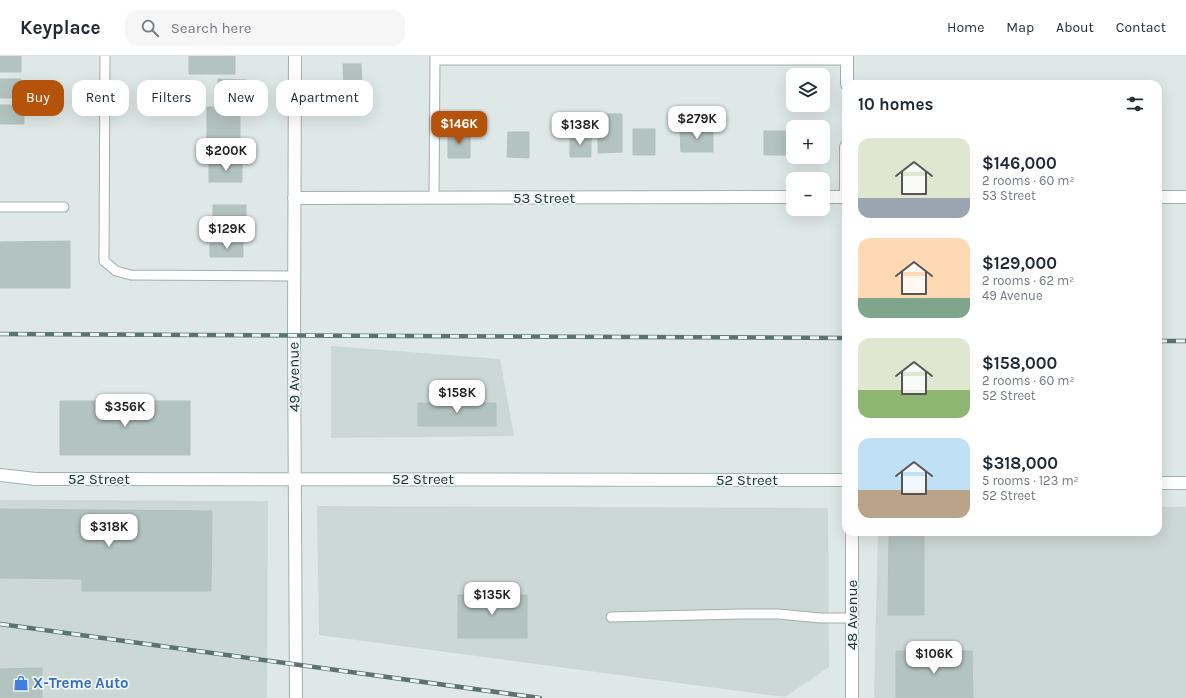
<!DOCTYPE html>
<html lang="en">
<head>
<meta charset="utf-8">
<style>
  body { margin:0; font-family:Karla,sans-serif; background:#f6f6f7; color:#1f2937; height:100vh; display:flex; flex-direction:column; font-size:15px; white-space:nowrap }
  * { box-sizing:border-box; margin:0 }
  p { font-size:13px; color:#747a83 }
  .icon { flex:none; width:22px; height:22px; fill:none; stroke:currentColor; stroke-width:2; stroke-linecap:round; stroke-linejoin:round }
  .map { position:relative; flex:1; overflow:hidden }
  .details { position:absolute; left:842px; top:24px; width:320px; height:456px; display:flex; flex-direction:column; background:#fff; border-radius:12px; box-shadow:0 4px 16px #0002 }
  .details>* { flex:none }
  .top-card { position:absolute; left:12px; top:24px; width:380px; height:36px; display:flex; gap:8px }
  .buttons { position:absolute; left:786px; top:12px; display:grid; gap:8px }
  .buttons a { display:grid; place-items:center; width:44px; height:44px; border-radius:8px; background:#fff; box-shadow:0 4px 16px #0002; font-size:20px }
  .price { position:absolute; translate:-50% -34px; padding:0 9px; border-radius:8px; background:#fff; color:#222; font-size:13px; line-height:26px; filter:drop-shadow(0 1px 2px #0008) }
  .price::after { content:''; position:absolute; left:50%; top:24px; width:12px; height:9px; margin-left:-6px; background:inherit; clip-path:polygon(0 0,100% 0,50% 100%) }
  .price.current { background:#b45309; color:#fff }
  ul { padding:0; list-style:none }
  li { display:flex; align-items:center; gap:12px; height:100px; padding:0 16px }
  li span { display:grid; place-items:center; flex:none; width:112px; height:80px; border-radius:12px; color:#555 }
  li>.icon { margin-inline-start:auto }
  span .icon { width:48px; height:48px; fill:#fffc; stroke-width:1 }
  li b { font-size:17px }
  h2 { display:flex; justify-content:space-between; align-items:center; height:48px; padding:0 16px; font-size:17px }
  .chip { padding:0 14px; border-radius:12px; background:#fff; box-shadow:0 4px 16px #0002; font-size:14px; line-height:36px }
  .chip.current { background:#b45309; color:#fff }
  header { display:flex; align-items:center; gap:24px; box-sizing:border-box; height:56px; padding:0 20px; background:#fff; border-bottom:1px solid #e0e1e3 }
  header strong { font-size:19px }
  nav { display:flex; gap:22px; margin-inline-start:auto; font-size:14px }
  .search { width:280px; height:36px; background:#f6f6f7; display:flex; align-items:center; gap:10px; box-sizing:border-box; padding:0 14px; border-radius:12px; color:#747a83; font-size:15px }
  .map>svg:first-child { display:block }
</style>
</head>
<body>
<header>
<strong>Keyplace</strong>
<div class="search"><svg class="icon" aria-label="search" viewBox="0 0 24 24"><circle cx="10" cy="10" r="6"/><path d="M15 15l6 6"/></svg>Search here</div>
<nav><a>Home</a><a>Map</a><a>About</a><a>Contact</a></nav>
</header>
<div class="map">
<svg width="1186" height="642" viewBox="0 0 1186 642">
  <rect width="100%" height="100%" fill="#dee8e6"/>
  <path fill="#ccd8d5" d="M 331,290 L 500,303 L 514,380 L 331,382 Z
    M 0,444 L 268,445 L 267,642 L 0,642 Z
    M 317,450 L 828,452 L 829,611 L 785,641 L 319,579 Z
    M 1158,451 L 1186,451 L 1186,642 L 874,642 L 878,476 L 1158,476 Z"/>
  <path fill="#b3c3bf" stroke="#b1c1be" d="M 0,0 L 21,0 L 21,16 L 0,16 Z
    M 189,0 L 235,0 L 235,18 L 189,18 Z
    M 343,8 L 361,8 L 362,30 L 344,30 Z
    M 0,23 L 21,23 L 21,42 L 0,42 Z
    M 218,23 L 246,24 L 246,46 L 218,45 Z
    M 339,37 L 363,37 L 363,59 L 339,59 Z
    M 0,49 L 24,49 L 24,68 L 0,68 Z
    M 207,51 L 240,51 L 240,86 L 207,86 Z
    M 598,58 L 622,58 L 622,96 L 598,97 Z
    M 680,72 L 713,72 L 713,96 L 681,96 Z
    M 633,73 L 655,73 L 655,99 L 633,99 Z
    M 764,75 L 793,75 L 793,99 L 764,99 Z
    M 448,76 L 470,77 L 470,102 L 448,102 Z
    M 508,76 L 529,76 L 529,102 L 507,101 Z
    M 570,78 L 591,78 L 591,101 L 570,101 Z
    M 209,105 L 242,105 L 242,126 L 209,126 Z
    M 213,149 L 246,149 L 246,170 L 213,170 Z
    M 70,185 L 70,232 L 0,232 L 0,186 Z
    M 243,187 L 243,201 L 210,201 L 210,188 Z
    M 60,345 L 190,345 L 190,399 L 60,399 Z
    M 418,347 L 496,347 L 496,370 L 418,370 Z
    M 0,453 L 212,455 L 211,535 L 82,535 L 82,523 L 0,522 Z
    M 889,477 L 924,477 L 924,559 L 888,559 Z
    M 458,539 L 527,539 L 527,582 L 458,582 Z
    M 896,595 L 972,595 L 973,642 L 896,642 Z
    M 42,612 L 42,642 L 0,642 L 0,613 Z"/>
  <g fill="none" stroke-linecap="round" stroke-linejoin="round">
    <g stroke="#a1afad" stroke-width="11">
      <path id="service" d="M 105,0 L 104,205 L 116,215 L 131,219 L 294,220
        M 435,4 L 847,4
        M 434,142 L 435,0
        M 0,151 L 64,151
        M 611,561 L 741,558 L 778,558 L 821,562 L 852,562"/>
    </g>
    <g stroke="#a1afad" stroke-width="14">
      <path id="minor" d="M 847,28 L 847,0
        M 823,141 L 846,141
        M 846,141 L 846,91
        M 1158,141 L 1186,141
        M 294,142 L 793,141
        M 294,280 L 295,0
        M 852,642 L 852,476"/>
    </g>
    <g stroke="#a1afad" stroke-width="14">
      <path id="tertiary" d="M 294,280 L 296,642"/>
    </g>
    <g stroke="#9eb4b0" stroke-width="14">
      <path id="secondary" d="M 0,419 L 36,423 L 60,423 L 846,424
        M 1158,427 L 1186,427"/>
    </g>
    <use href="#service" stroke="#fff" stroke-width="9"/>
    <use href="#minor" stroke="#fff" stroke-width="12"/>
    <use href="#tertiary" stroke="#fff" stroke-width="12"/>
    <use href="#secondary" stroke="#fff" stroke-width="12"/>
    <g stroke="#5a7371" stroke-width="4.5">
      <path id="rail" d="M 0,278 L 846,282
        M 1158,285 L 1186,285
        M 0,568 L 540,642"/>
    </g>
    <use href="#rail" stroke="#eef6f3" stroke-width="3" stroke-dasharray="9" stroke-linecap="butt"/>
  </g>
  <defs>
    <g id="shop-bare" transform="scale(1.2)"><path d="M-5-2.5h2.3a2.7 3.5 0 0 1 5.4 0H5L5.5 6h-11ZM-1.5-2.5h3a1.5 2.3 0 0 0-3 0Z" fill="#3f7fe0" stroke="#eef6f3" stroke-width="2.5" paint-order="stroke"/></g>
  </defs>
  <g fill-rule="evenodd">
    <use href="#shop-bare" x="21" y="627"/>
  </g>
  <g text-anchor="middle" stroke-width="3.5" stroke-linejoin="round" paint-order="stroke">
    <g font-size="15" fill="#203735" stroke="#eef6f3">
      <text x="544" y="147">53 Street</text>
      <text transform="translate(294 321) rotate(-91)" y="5">49 Avenue</text>
      <text x="99" y="428">52 Street</text>
      <text x="423" y="428">52 Street</text>
      <text x="747" y="429">52 Street</text>
      <text transform="translate(852 559) rotate(-90)" y="5">48 Avenue</text>
    </g>
    <g font-size="15" font-weight="bold" fill="#366cbe" stroke="#eef6f3" text-anchor="start">
      <text x="33" y="632">X-Treme Auto</text>
    </g>
  </g>
</svg>
<div class="buttons">
<a><svg class="icon" aria-label="layers" viewBox="0 0 24 24"><path d="M12 4l9 5-9 5-9-5zM3 14l9 5 9-5"/></svg></a>
<a>+</a>
<a>−</a>
</div>
<b class="price" style="left:697px;top:84px">$279K</b>
<b class="price current" style="left:459px;top:89px">$146K</b>
<b class="price" style="left:580px;top:90px">$138K</b>
<b class="price" style="left:226px;top:116px">$200K</b>
<b class="price" style="left:227px;top:194px">$129K</b>
<b class="price" style="left:457px;top:358px">$158K</b>
<b class="price" style="left:125px;top:372px">$356K</b>
<b class="price" style="left:109px;top:492px">$318K</b>
<b class="price" style="left:492px;top:560px">$135K</b>
<b class="price" style="left:934px;top:619px">$106K</b>
<div class="top-card">
<a class="chip current">Buy</a>
<a class="chip">Rent</a>
<a class="chip">Filters</a>
<a class="chip">New</a>
<a class="chip">Apartment</a>
</div>
<section class="details">
<h2>10 homes<svg class="icon" aria-label="filters" viewBox="0 0 24 24"><path d="M4 7h16M4 17h16"/><circle cx="9" cy="7" r="2"/><circle cx="15" cy="17" r="2"/></svg></h2>
<ul>
<li><span style="background:linear-gradient(#dfe7d0 75%,#9aa5b1 0)"><svg class="icon" aria-label="home" viewBox="0 0 24 24"><path d="M3 11l9-7 9 7M6 9v11h12V9"/></svg></span><div><b>$146,000</b><p>2 rooms · 60 m²</p><p>53 Street</p></div></li>
<li><span style="background:linear-gradient(#ffd9b3 75%,#7fa58c 0)"><svg class="icon" aria-label="home" viewBox="0 0 24 24"><path d="M3 11l9-7 9 7M6 9v11h12V9"/></svg></span><div><b>$129,000</b><p>2 rooms · 62 m²</p><p>49 Avenue</p></div></li>
<li><span style="background:linear-gradient(#dfe7d0 65%,#8fb573 0)"><svg class="icon" aria-label="home" viewBox="0 0 24 24"><path d="M3 11l9-7 9 7M6 9v11h12V9"/></svg></span><div><b>$158,000</b><p>2 rooms · 60 m²</p><p>52 Street</p></div></li>
<li><span style="background:linear-gradient(#bfe0f5 65%,#b9a48a 0)"><svg class="icon" aria-label="home" viewBox="0 0 24 24"><path d="M3 11l9-7 9 7M6 9v11h12V9"/></svg></span><div><b>$318,000</b><p>5 rooms · 123 m²</p><p>52 Street</p></div></li>
</ul>
</section>
</div>
</body>
</html>
